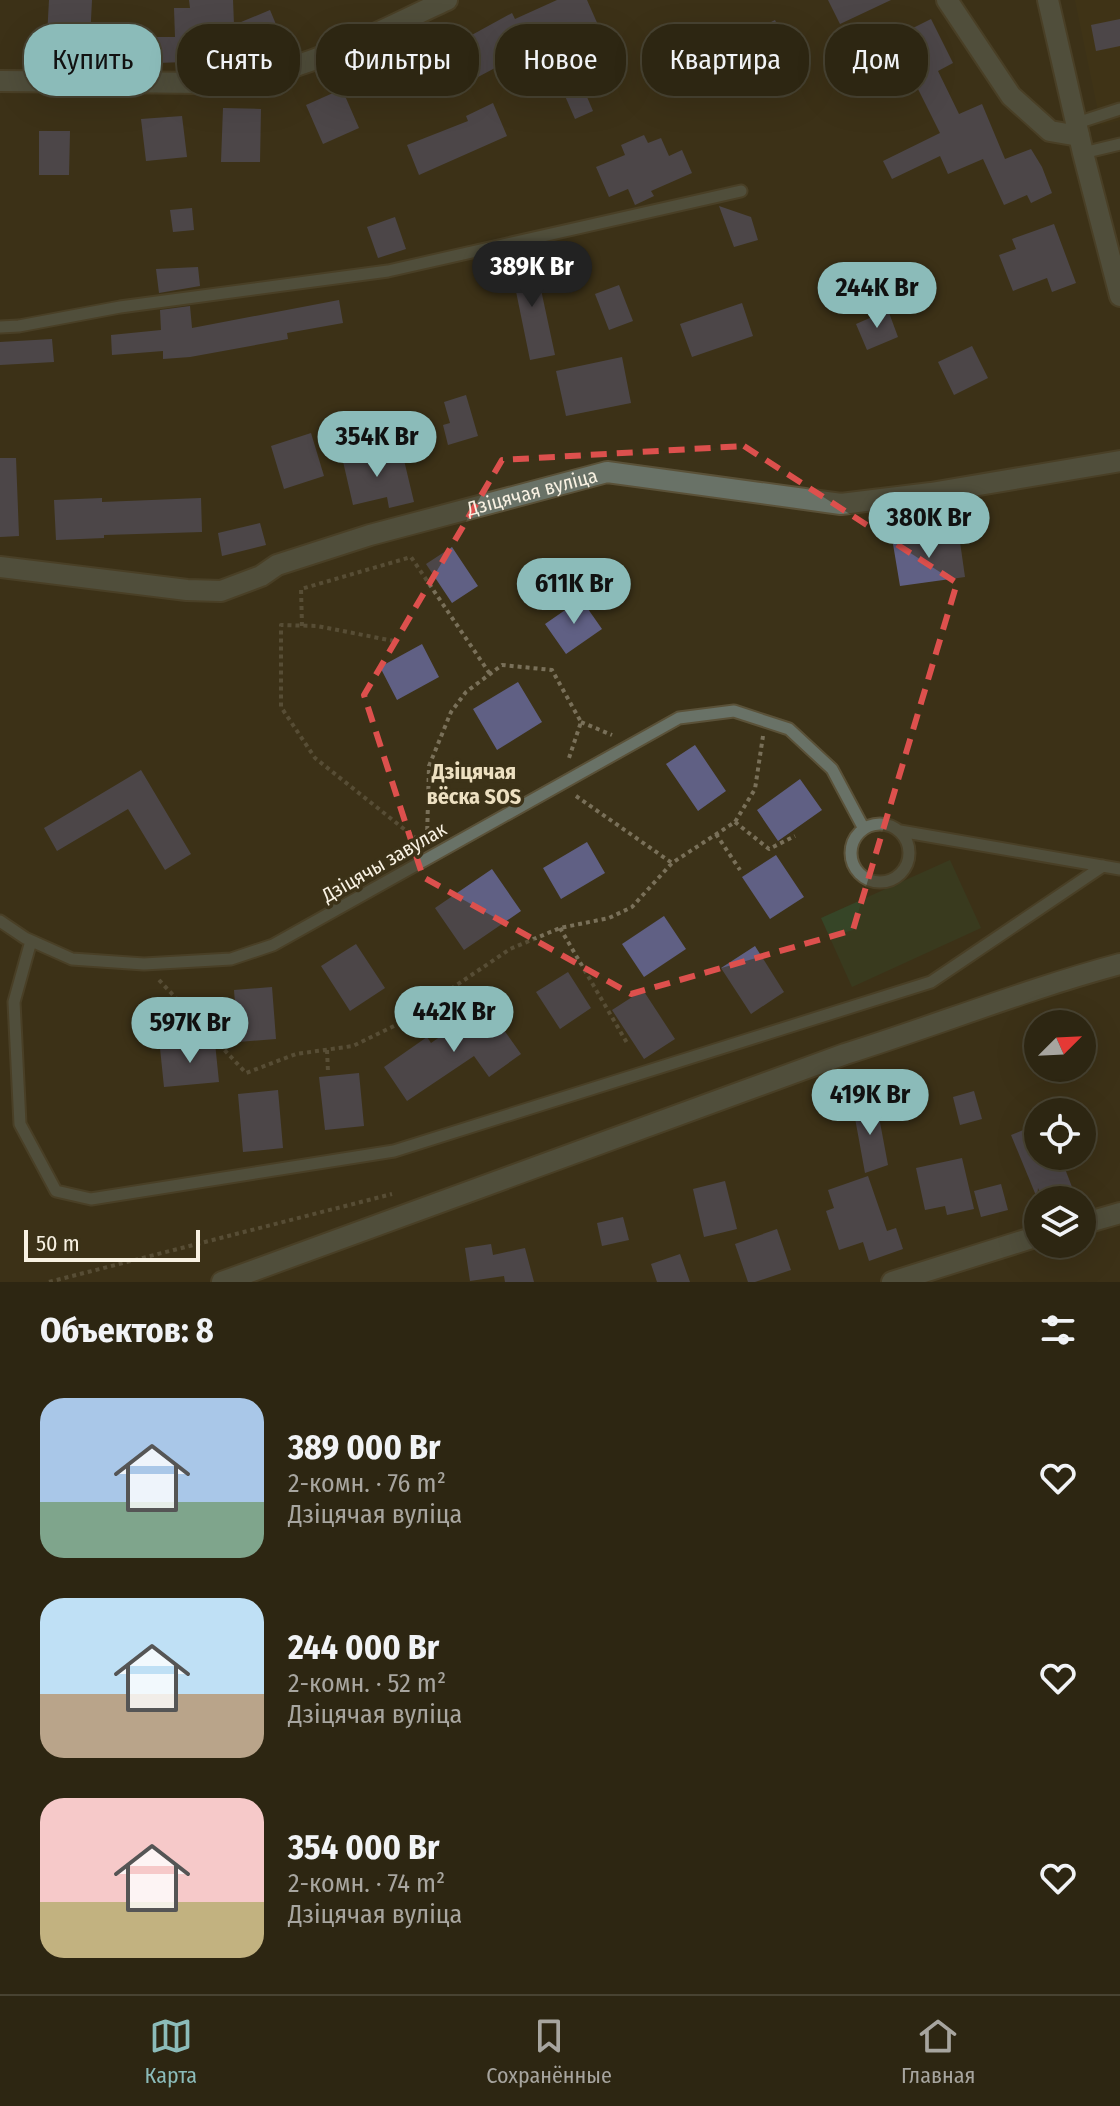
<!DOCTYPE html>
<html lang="ru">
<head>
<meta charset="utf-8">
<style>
  body { margin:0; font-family:"Fira Sans Condensed",sans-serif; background:#393220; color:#f1f3f6; height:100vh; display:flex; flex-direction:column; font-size:30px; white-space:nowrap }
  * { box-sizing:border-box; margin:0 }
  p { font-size:26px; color:#a7a59f }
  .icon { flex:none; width:44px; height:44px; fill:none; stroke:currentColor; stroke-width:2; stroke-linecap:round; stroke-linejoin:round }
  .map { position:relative; height:1282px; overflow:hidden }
  .side { display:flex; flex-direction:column; background:#2d2612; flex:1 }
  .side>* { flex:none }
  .hud { position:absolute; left:24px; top:24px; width:1072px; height:72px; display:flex; gap:16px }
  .needle { width:52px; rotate:66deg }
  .tools { position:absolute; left:1024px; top:1010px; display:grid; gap:16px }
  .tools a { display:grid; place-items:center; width:72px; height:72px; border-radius:50%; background:#2d2612; box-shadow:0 8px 32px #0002,0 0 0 2px #484332; font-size:40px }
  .scale { position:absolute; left:24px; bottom:20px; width:176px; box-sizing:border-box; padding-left:8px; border:4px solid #f8f1e2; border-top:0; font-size:22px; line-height:28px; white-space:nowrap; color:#f8f1e2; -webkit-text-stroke:6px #3c3218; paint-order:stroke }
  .price { position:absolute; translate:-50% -68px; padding:0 18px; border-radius:28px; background:#8bbbb9; color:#111; font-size:26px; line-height:52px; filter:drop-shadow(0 2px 4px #0008) }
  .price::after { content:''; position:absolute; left:50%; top:48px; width:24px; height:18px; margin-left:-12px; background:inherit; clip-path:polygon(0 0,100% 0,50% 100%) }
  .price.active { background:#222; color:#fff }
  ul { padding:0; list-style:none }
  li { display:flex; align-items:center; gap:24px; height:200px; padding:0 40px }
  li span { display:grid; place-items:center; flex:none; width:224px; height:160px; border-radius:24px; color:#555 }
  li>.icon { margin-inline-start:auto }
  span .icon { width:96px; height:96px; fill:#fffc; stroke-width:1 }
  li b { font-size:34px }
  h2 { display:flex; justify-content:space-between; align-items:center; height:96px; padding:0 40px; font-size:34px }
  .pill { padding:0 28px; border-radius:32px; background:#2d2612; box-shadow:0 8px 32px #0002,0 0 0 2px #484332; font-size:28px; line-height:72px }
  .pill.active { background:#8bbbb9; color:#111 }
  .dock { display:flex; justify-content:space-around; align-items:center; height:112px; border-top:2px solid #484332; background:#2d2612; font-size:22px; color:#a7a59f }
  .dock a { display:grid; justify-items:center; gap:4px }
  .dock .active { color:#8bbbb9 }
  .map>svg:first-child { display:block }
</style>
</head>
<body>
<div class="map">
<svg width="1120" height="1282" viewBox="0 0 1120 1282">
  <rect width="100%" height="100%" fill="#3c3218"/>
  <path fill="#443716" d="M 1075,0 L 1120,0 L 1120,120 L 1101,125 Z"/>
  <path fill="#364527" d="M 950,860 L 981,928 L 852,987 L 821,918 Z"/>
  <path fill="#606084" d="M 49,0 L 92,0 L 90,39 L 47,37 Z
    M 189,0 L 233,0 L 234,25 L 270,10 L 280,34 L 255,45 L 251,35 L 185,37 L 185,62 L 157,63 L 157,37 L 175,37 L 174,8 L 190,8 Z
    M 557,0 L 587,0 L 602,34 L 567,50 L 593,111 L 575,119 L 542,43 L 478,77 L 459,42 L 512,13 L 515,19 Z
    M 828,0 L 891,0 L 840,24 Z
    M 931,19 L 953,63 L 938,71 L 959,114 L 982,104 L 1005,159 L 1031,149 L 1042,167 L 1052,193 L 1031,203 L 1027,195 L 1004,205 L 983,159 L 948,174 L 940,156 L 892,179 L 883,161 L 940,133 L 915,83 L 892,95 L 869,50 Z
    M 1120,19 L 1120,46 L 1096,51 L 1091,25 Z
    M 775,20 L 796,64 L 776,74 L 755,30 Z
    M 342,89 L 359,128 L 323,144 L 306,105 Z
    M 493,103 L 507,136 L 419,175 L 407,145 L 468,121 L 466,116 Z
    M 223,108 L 261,109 L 260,162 L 221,162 Z
    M 182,116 L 187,157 L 146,161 L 141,119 Z
    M 39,131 L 70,131 L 69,175 L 39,175 Z
    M 644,135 L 648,143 L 661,138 L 669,156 L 682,150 L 692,173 L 651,191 L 654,196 L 635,205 L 628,189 L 609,197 L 596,167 L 625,155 L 621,145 Z
    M 719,206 L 751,217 L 758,240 L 734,247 Z
    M 192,208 L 194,230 L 173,232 L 170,210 Z
    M 395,217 L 406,249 L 378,258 L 367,227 Z
    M 1054,224 L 1076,283 L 1052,292 L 1047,278 L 1013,291 L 999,255 L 1016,249 L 1012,239 Z
    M 534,257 L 555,355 L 530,360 L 510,262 Z
    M 198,267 L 200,286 L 159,293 L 156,269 Z
    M 619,285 L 633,321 L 609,330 L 595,294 Z
    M 339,300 L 343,323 L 287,333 L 288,339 L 190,357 L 163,359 L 163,351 L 112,355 L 111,335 L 161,330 L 160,310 L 190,306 L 192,328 Z
    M 742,303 L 753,336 L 692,357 L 680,324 Z
    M 888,310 L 898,337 L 867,350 L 856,324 Z
    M 52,339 L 54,362 L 0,365 L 0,342 Z
    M 972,346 L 988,378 L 954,395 L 938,362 Z
    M 622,357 L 631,403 L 566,416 L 556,371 Z
    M 466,395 L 478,436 L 448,445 L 443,425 L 450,423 L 444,402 Z
    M 311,433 L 324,476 L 284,489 L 271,446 Z
    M 377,448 L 381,461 L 403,456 L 414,502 L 389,508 L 387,497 L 353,505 L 342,457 Z
    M 0,458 L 16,458 L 19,536 L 0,537 Z
    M 102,498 L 102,502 L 201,498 L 202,532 L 104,535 L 104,538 L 56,540 L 54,500 Z
    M 260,523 L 266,545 L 222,556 L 218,533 Z
    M 959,535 L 965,577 L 900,586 L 893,544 Z
    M 452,547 L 478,586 L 452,603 L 426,564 Z
    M 581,599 L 602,629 L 566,654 L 545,624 Z
    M 422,644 L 439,677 L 397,700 L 380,667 Z
    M 518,682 L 542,722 L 497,750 L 473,709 Z
    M 695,745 L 726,791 L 698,811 L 666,764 Z
    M 141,770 L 191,854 L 165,870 L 128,809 L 57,851 L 44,828 Z
    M 800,779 L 822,810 L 778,841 L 757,810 Z
    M 587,842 L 605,873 L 561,899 L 543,868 Z
    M 776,855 L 804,897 L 770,919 L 742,877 Z
    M 492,869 L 521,911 L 464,950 L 435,908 Z
    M 664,916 L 686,949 L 644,977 L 622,944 Z
    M 356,944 L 385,988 L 350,1011 L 321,966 Z
    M 755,946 L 784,992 L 751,1014 L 721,968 Z
    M 568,972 L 591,1008 L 560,1029 L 536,992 Z
    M 272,987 L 276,1039 L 238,1042 L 234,990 Z
    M 643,990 L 675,1039 L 644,1059 L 612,1010 Z
    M 486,1005 L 521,1054 L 489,1077 L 474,1056 L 407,1101 L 384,1067 L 427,1037 L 431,1043 Z
    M 215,1043 L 219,1082 L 164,1087 L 160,1048 Z
    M 359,1073 L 364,1126 L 325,1130 L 319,1077 Z
    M 278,1090 L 283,1148 L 243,1152 L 238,1094 Z
    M 974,1091 L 982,1119 L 960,1125 L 953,1097 Z
    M 876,1101 L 888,1165 L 865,1173 L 853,1107 Z
    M 1038,1124 L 1038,1156 L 1060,1156 L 1074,1192 L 1054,1200 L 1043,1200 L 1038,1188 L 1037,1198 L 1011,1135 Z
    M 962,1158 L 974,1209 L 947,1215 L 945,1206 L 925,1210 L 916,1168 Z
    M 868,1176 L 887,1231 L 896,1228 L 903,1249 L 869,1261 L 863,1242 L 839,1250 L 826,1211 L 834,1208 L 828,1190 Z
    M 725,1181 L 737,1229 L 704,1237 L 693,1189 Z
    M 1001,1184 L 1008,1210 L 981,1217 L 974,1191 Z
    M 623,1217 L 629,1240 L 602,1246 L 597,1223 Z
    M 777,1229 L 791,1270 L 755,1282 L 748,1282 L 735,1244 Z
    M 491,1244 L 493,1255 L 525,1248 L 534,1282 L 505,1282 L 504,1276 L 470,1281 L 465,1248 Z
    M 680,1254 L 690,1282 L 657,1282 L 651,1264 Z"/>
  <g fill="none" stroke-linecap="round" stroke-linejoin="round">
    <g stroke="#5a5138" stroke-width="15">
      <path id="lane" d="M 1077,123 L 1120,109
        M 1083,153 L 1120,144
        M 0,327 L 19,326 L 120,307 L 388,271 L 741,191
        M851 853a29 29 0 1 1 58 0a29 29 0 1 1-58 0Z
        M 900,831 L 1120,869
        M 0,921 L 25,938 L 72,959 L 144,964 L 231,959 L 273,945 L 679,718 L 734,711 L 789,729 L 832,769 L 864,829
        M 31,941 L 14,1002 L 20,1124 L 56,1191 L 91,1199 L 394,1151 L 931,982 L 1103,866"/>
    </g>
    <g stroke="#5a5138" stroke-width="24">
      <g id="street">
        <path d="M 947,0 L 1011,96 L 1050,131 L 1079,136"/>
        <path d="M 1048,0 L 1083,153 L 1120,296"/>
        <path d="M 0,81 L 208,83 C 233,80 258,76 282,70 C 339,54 394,24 447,0"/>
        <path id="s1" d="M 0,567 L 187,590 L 221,591 L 261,576 L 277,565 L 370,535 L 607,472 L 841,504 L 931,493 L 1120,461"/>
        <path d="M 1082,1224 L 1120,1213"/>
        <path d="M 222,1282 L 845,1054 C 937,1025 1027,989 1120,964"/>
        <path d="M 892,1282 L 1038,1236"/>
      </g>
    </g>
    <path stroke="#797059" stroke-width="4" stroke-dasharray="4 4" stroke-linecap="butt" d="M 302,626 L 301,589 L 411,557 L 490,674
      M 394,641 L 317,626 L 281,625 L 281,707 L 315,758 L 414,837 L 419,846
      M 581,722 L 612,735
      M 576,796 L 672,863
      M 735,822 L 769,849 L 795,836
      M 716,834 L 740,870
      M 427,838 L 429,766 L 451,712 L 466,692 L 502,665 L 552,670 L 581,722 L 568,761
      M 560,928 L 627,1043
      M 159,980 L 246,1073 L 296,1054 L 353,1046 L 402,1022 L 510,949 L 560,928 L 609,918 L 632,907 L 672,863 L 735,822 L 755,789 L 763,736
      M 327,1050 L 328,1072
      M 49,1282 L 392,1194"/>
    <use href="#lane" stroke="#697267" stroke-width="11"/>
    <use href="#street" stroke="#697267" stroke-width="20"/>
  </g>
  <path d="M0 0H1120V1282H0ZM 744,446 L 957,583 L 853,930 L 631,994 L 423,877 L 364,695 L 502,460 Z" fill="#3c3218" fill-opacity=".55" fill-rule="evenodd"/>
  <path fill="none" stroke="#dd504d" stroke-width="6" stroke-dasharray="16 10" stroke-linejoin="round" d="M 744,446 L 957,583 L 853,930 L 631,994 L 423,877 L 364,695 L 502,460 Z"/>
  <g text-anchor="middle" stroke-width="7" stroke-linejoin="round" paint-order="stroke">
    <g font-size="20" fill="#f8f1e2" stroke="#3c3218">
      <text dy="7" stroke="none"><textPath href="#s1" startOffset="550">Дзіцячая вуліца</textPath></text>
      <text transform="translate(384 862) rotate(-30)" y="7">Дзіцячы завулак</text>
    </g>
    <g font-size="22" font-weight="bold" fill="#ede0c1" stroke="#3c3218">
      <text x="474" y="779">Дзіцячая<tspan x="474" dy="25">вёска SOS</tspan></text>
    </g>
  </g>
</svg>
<div class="tools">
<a><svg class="needle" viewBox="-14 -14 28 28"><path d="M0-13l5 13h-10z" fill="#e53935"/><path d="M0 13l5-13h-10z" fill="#a7a59f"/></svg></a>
<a><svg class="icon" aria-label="locate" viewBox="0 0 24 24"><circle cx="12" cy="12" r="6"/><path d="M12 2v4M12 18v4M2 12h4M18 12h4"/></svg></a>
<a><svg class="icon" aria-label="layers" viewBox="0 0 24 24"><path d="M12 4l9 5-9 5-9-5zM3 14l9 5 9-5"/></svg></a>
</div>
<div class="scale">50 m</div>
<b class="price active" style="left:532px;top:309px">389K Br</b>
<b class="price" style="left:877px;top:330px">244K Br</b>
<b class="price" style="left:377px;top:479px">354K Br</b>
<b class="price" style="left:929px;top:560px">380K Br</b>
<b class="price" style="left:574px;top:626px">611K Br</b>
<b class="price" style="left:454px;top:1054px">442K Br</b>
<b class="price" style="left:190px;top:1065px">597K Br</b>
<b class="price" style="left:870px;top:1137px">419K Br</b>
<div class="hud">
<a class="pill active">Купить</a>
<a class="pill">Снять</a>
<a class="pill">Фильтры</a>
<a class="pill">Новое</a>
<a class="pill">Квартира</a>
<a class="pill">Дом</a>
</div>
</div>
<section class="side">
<h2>Объектов: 8<svg class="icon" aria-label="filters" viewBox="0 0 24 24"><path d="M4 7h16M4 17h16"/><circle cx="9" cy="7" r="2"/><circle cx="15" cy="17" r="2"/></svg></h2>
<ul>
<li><span style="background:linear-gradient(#a9c7e8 65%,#7fa58c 0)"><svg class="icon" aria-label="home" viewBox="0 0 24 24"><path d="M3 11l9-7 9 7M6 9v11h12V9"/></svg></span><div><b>389 000 Br</b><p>2-комн. · 76 m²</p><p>Дзіцячая вуліца</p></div><svg class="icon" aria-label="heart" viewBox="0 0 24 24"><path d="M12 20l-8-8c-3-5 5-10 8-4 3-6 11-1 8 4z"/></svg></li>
<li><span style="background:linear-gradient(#bfe0f5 60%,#b9a48a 0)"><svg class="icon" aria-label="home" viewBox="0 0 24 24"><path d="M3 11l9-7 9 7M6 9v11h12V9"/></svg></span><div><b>244 000 Br</b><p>2-комн. · 52 m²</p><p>Дзіцячая вуліца</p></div><svg class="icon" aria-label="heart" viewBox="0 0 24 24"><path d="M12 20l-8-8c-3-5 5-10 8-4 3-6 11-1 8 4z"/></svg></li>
<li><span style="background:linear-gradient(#f6c9c9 65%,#c2b280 0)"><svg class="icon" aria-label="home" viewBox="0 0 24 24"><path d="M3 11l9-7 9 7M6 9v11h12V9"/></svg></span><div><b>354 000 Br</b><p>2-комн. · 74 m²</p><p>Дзіцячая вуліца</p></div><svg class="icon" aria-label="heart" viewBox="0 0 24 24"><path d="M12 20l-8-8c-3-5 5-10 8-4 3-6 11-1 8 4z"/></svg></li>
</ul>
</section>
<nav class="dock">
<a class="active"><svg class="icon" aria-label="map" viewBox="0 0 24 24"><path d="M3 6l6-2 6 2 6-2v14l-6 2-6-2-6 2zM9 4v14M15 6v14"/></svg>Карта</a>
<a><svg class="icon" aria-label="saved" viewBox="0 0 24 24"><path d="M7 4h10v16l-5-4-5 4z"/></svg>Сохранённые</a>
<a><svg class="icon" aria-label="home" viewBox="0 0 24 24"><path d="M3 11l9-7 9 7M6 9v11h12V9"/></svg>Главная</a>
</nav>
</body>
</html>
